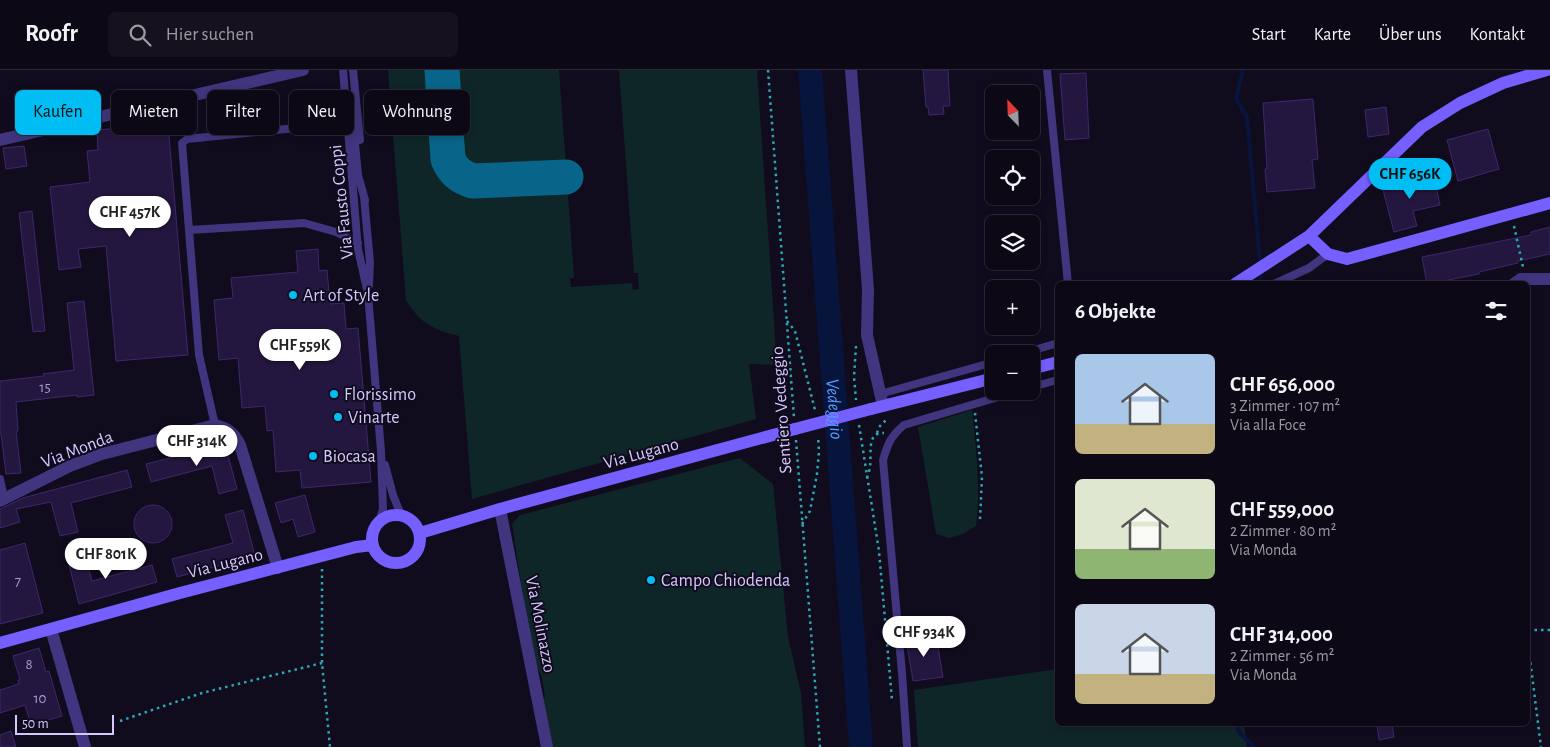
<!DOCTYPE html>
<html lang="de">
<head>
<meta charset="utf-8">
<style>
  body { margin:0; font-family:"Alegreya Sans",sans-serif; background:#16111f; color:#f1f3f6; height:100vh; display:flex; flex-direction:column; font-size:19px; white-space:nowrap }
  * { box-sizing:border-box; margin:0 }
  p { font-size:16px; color:#9a9aa1 }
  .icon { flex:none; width:28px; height:28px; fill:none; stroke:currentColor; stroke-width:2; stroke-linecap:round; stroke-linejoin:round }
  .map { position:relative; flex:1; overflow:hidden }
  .side { position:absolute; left:1055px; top:211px; width:475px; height:445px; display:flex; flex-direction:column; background:#0d0816; border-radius:8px; box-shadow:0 2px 8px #0003,0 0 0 1px #2d2935 }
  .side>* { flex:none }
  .banner { position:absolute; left:15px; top:20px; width:475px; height:45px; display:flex; gap:10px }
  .needle { width:32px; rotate:337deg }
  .tools { position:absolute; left:985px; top:15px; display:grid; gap:10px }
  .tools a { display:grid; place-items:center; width:55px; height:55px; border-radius:8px; background:#0d0816; box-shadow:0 2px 8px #0003,0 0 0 1px #2d2935; font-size:25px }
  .scale { position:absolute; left:15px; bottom:12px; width:99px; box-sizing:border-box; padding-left:5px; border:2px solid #d5c8ff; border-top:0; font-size:14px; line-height:18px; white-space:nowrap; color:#d5c8ff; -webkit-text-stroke:4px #110b1e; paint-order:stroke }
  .price { position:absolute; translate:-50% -42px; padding:0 11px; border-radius:18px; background:#fff; color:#222; font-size:16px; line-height:32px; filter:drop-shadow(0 1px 2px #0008) }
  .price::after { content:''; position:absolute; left:50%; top:30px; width:15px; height:11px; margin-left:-8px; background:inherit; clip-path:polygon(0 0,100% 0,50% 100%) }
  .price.active { background:#00bef3; color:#111 }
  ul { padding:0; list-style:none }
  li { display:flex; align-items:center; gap:15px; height:125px; padding:0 20px }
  li span { display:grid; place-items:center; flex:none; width:140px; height:100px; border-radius:8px; color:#555 }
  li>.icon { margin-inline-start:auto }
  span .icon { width:60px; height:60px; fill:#fffc; stroke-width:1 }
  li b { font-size:21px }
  h2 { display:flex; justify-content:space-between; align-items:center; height:60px; padding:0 20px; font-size:21px }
  .tag { padding:0 18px; border-radius:8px; background:#0d0816; box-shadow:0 2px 8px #0003,0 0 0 1px #2d2935; font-size:18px; line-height:45px }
  .tag.active { background:#00bef3; color:#111 }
  header { display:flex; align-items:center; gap:30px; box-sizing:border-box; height:70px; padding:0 25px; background:#0d0816; border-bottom:1px solid #2d2935 }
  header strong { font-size:24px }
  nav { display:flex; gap:28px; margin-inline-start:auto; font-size:18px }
  .search { width:350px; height:45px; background:#16111f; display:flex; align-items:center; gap:12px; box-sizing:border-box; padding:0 18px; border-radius:8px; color:#9a9aa1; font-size:19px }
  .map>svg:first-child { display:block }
</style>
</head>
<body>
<header>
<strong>Roofr</strong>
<div class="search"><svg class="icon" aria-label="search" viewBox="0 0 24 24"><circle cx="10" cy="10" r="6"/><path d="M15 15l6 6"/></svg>Hier suchen</div>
<nav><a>Start</a><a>Karte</a><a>Über uns</a><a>Kontakt</a></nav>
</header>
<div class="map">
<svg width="1550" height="677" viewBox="0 0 1550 677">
  <rect width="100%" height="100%" fill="#110b1e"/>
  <path fill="#0e2628" d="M 388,0 L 559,0 L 574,208 L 570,208 L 571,217 L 632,213 L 633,220 L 639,219 L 638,203 L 634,203 L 619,0 L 757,0 L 777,295 L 749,294 L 756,349 L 472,429 L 459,266 C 433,260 420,253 406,230 Z
    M 972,340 C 976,379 981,417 976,456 L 963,464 L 949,468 L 936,464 L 918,357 Z
    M 740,388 L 773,414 L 788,567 L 801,623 L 805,677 L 552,677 L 543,629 L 545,627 L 542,607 L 533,590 L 512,454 L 520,445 Z
    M 1057,599 L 1058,654 L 1244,654 L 1247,677 L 918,677 L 914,620 Z"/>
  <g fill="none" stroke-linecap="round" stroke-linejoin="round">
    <path stroke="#07143b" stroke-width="4" d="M 1243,0 L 1236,29 L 1247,47 L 1260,193
      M 1260,200 L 1261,214
      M 1237,654 L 1239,662 L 1254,677"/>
    <path stroke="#07143b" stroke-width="24" id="s1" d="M 810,0 L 861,677"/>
    <path stroke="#086488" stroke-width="35" d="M 442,0 L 448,89 C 453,101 460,107 473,111 L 566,107"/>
  </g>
  <path fill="#24173f" stroke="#3d286c" d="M 923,0 L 948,0 L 950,36 L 943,36 L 944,44 L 929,45 L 928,37 L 926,37 Z
    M 1086,3 L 1089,68 L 1065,70 L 1060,4 Z
    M 1313,29 L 1318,89 L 1312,90 L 1315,118 L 1267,122 L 1265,99 L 1267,99 L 1263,33 Z
    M 1386,37 L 1389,64 L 1368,67 L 1365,40 Z
    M 168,54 L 188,285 L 116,291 L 106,176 L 78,179 L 81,197 L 59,200 L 50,117 L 90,112 L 87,81 L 98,80 L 97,60 Z
    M 1488,59 L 1499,99 L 1458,111 L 1447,70 Z
    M 24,76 L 27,96 L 6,99 L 3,78 Z
    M 1433,103 L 1440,135 L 1413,141 L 1417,156 L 1394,162 L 1382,116 Z
    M 32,141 L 45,261 L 33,262 L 19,143 Z
    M 1550,157 L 1550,184 L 1518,191 L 1518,193 L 1479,202 L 1479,204 L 1427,214 L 1422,187 L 1531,165 L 1531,162 Z
    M 318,179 L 319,201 L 327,200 L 330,234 L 344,233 L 346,259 L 358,258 L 371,412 L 302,418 L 300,400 L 276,402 L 273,360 L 267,361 L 265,336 L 242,338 L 238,288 L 219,290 L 214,230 L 233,228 L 231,208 L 298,202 L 296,181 Z
    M 84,231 L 94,325 L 77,327 L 77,325 L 16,332 L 18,361 L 16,361 L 21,403 L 6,404 L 1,364 L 0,364 L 0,311 L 44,306 L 43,304 L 74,300 L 67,233 Z
    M 225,374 L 237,419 L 219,424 L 212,396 L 151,412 L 146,394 Z
    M 127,400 L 132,417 L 71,433 L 78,462 L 60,466 L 51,432 L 16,439 L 20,452 L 0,458 L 0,439 L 23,428 Z
    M 305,425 L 315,462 L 298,467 L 293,449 L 281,453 L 275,433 Z
    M134 454a19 19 0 1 1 38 0a19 19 0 1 1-38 0Z
    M 243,440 L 255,486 L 177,507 L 172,489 L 233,473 L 225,445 Z
    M 25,473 L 43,543 L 0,554 L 0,480 Z
    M 84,482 L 92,511 L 152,495 L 157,512 L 79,534 L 67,487 Z
    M 936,565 L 943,607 L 913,611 L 906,569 Z
    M 39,578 L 46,602 L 49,601 L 62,646 L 31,655 L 25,635 L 0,643 L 0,620 L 19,614 L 18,610 L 20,610 L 13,586 Z
    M 1377,654 L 1392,654 L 1394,667 L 1379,670 Z
    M 11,661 L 16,677 L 0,677 L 0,665 Z"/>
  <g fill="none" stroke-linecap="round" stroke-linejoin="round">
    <path stroke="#29aab2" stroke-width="2.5" stroke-dasharray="2.5 4" stroke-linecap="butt" d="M 768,0 L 794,348
      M 1514,156 L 1523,197
      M 787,251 L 795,261 L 815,340
      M 856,276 L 854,307 L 856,330
      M 975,343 L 982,407 L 980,450
      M 859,355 L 879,481 L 892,630
      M 877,363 L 879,357 L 888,348
      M 796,370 L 820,677
      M 867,408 C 868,404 870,400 870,396 C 872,383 866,362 884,363
      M 802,454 L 810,441 L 817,404 L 819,382 L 818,366
      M 322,499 L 322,593 L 330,677
      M 1528,560 L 1550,560
      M 1528,573 L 1541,677
      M 120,651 L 202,623 L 322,593"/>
    <path stroke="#40357e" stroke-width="8" d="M 343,0 L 358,179 L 368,224 L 381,381 L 383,439 L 379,452
      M 353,0 L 360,70
      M 1047,0 L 1068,214
      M 364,127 L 370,192 L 369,215
      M 189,160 L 304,153 L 336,162 L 358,173
      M 1274,214 L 1309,198 L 1328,184
      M 1021,284 L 1058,273
      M 1031,317 L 1058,310
      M 880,324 L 994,292
      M 215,355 L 199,285 L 182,73 L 187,69 L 344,53 L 351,58 L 354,64 L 358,105 L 365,130
      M 385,395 L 393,425 L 401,445
      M 0,409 L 4,428
      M 907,677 L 902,603 L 883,390 C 888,373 891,366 904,355 L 1018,321"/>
    <path stroke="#40357e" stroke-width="12" d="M 851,0 L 868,219 L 867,265 L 883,336
      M 0,70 L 303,0
      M 1514,214 L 1521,209 L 1550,209
      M 0,431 L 70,396 L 102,384 L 215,355 C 228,358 234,363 240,375 L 278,498
      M 500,439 L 547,677
      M 51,559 L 85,677"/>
    <path stroke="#765fff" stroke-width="12" d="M 1309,166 L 1328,184 L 1347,189 L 1550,133
      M 1235,214 L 1309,166 L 1422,57 L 1460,33 L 1503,13 L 1547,0
      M 1031,299 L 1058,292
      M 871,339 L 994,308
      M372 469a24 24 0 1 1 48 0a24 24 0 1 1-48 0Z
      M 420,463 L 500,439 L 795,359
      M 0,573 L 180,523 L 356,477 L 373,475"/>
    <path stroke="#765fff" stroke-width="12" d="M 795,359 L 871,339"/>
  </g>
  <g fill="#00bef3" stroke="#110b1e" stroke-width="2">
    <circle cx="293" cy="225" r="5"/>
    <circle cx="334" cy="324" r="5"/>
    <circle cx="338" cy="347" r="5"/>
    <circle cx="313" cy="386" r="5"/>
    <circle cx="651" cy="510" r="5"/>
  </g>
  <g text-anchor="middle" stroke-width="4" stroke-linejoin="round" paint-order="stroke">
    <g font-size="15" fill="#a99ccf">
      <text x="45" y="322">15</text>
      <text x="18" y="516">7</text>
      <text x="29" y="599">8</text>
      <text x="40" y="633">10</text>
    </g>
    <g font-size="18" fill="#d5c8ff" stroke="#110b1e">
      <text transform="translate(341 132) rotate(-96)" y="6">Via Fausto Coppi</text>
      <text transform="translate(781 340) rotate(-94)" y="6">Sentiero Vedeggio</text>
      <text transform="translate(77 379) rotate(-21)" y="6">Via Monda</text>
      <text transform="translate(641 383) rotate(-15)" y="6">Via Lugano</text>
      <text transform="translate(225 493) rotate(-14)" y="6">Via Lugano</text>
      <text transform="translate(541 554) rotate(79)" y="6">Via Molinazzo</text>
    </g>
    <g font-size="18" fill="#d5c8ff" stroke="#110b1e" text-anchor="start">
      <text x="303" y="231">Art of Style</text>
      <text x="344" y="330">Florissimo</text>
      <text x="348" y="353">Vinarte</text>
      <text x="323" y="392">Biocasa</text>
      <text x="661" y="516">Campo Chiodenda</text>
    </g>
    <g font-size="19" font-style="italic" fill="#569dff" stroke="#110b1e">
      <text dy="7" stroke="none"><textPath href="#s1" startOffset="340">Vedeggio</textPath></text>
    </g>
  </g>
</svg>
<div class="tools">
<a><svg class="needle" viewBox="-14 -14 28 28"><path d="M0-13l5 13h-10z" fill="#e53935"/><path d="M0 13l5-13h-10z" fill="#9a9aa1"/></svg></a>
<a><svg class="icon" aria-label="locate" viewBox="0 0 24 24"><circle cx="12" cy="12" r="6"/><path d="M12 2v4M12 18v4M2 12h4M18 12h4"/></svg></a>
<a><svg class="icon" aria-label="layers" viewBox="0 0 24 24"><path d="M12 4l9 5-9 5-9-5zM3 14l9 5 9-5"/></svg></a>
<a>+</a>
<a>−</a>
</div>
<div class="scale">50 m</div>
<b class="price active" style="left:1410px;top:130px">CHF 656K</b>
<b class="price" style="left:130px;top:168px">CHF 457K</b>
<b class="price" style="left:300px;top:301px">CHF 559K</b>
<b class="price" style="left:197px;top:397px">CHF 314K</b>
<b class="price" style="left:106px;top:510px">CHF 801K</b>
<b class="price" style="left:924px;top:588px">CHF 934K</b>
<div class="banner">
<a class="tag active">Kaufen</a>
<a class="tag">Mieten</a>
<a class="tag">Filter</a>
<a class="tag">Neu</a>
<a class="tag">Wohnung</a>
</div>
<section class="side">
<h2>6 Objekte<svg class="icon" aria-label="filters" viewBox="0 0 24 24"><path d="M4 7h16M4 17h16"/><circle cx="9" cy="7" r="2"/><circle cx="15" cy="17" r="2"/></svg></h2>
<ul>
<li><span style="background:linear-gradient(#a9c7e8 70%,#c2b280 0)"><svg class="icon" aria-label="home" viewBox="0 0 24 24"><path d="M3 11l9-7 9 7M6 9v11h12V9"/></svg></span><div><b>CHF 656,000</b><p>3 Zimmer · 107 m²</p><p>Via alla Foce</p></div></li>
<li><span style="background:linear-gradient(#dfe7d0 70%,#8fb573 0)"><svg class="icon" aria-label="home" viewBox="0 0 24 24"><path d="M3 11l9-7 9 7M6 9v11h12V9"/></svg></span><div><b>CHF 559,000</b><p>2 Zimmer · 80 m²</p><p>Via Monda</p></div></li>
<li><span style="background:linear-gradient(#c9d6e8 70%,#c2b280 0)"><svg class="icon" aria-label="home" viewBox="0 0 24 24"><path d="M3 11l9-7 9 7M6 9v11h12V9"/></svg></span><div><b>CHF 314,000</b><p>2 Zimmer · 56 m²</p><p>Via Monda</p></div></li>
</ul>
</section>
</div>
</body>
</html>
